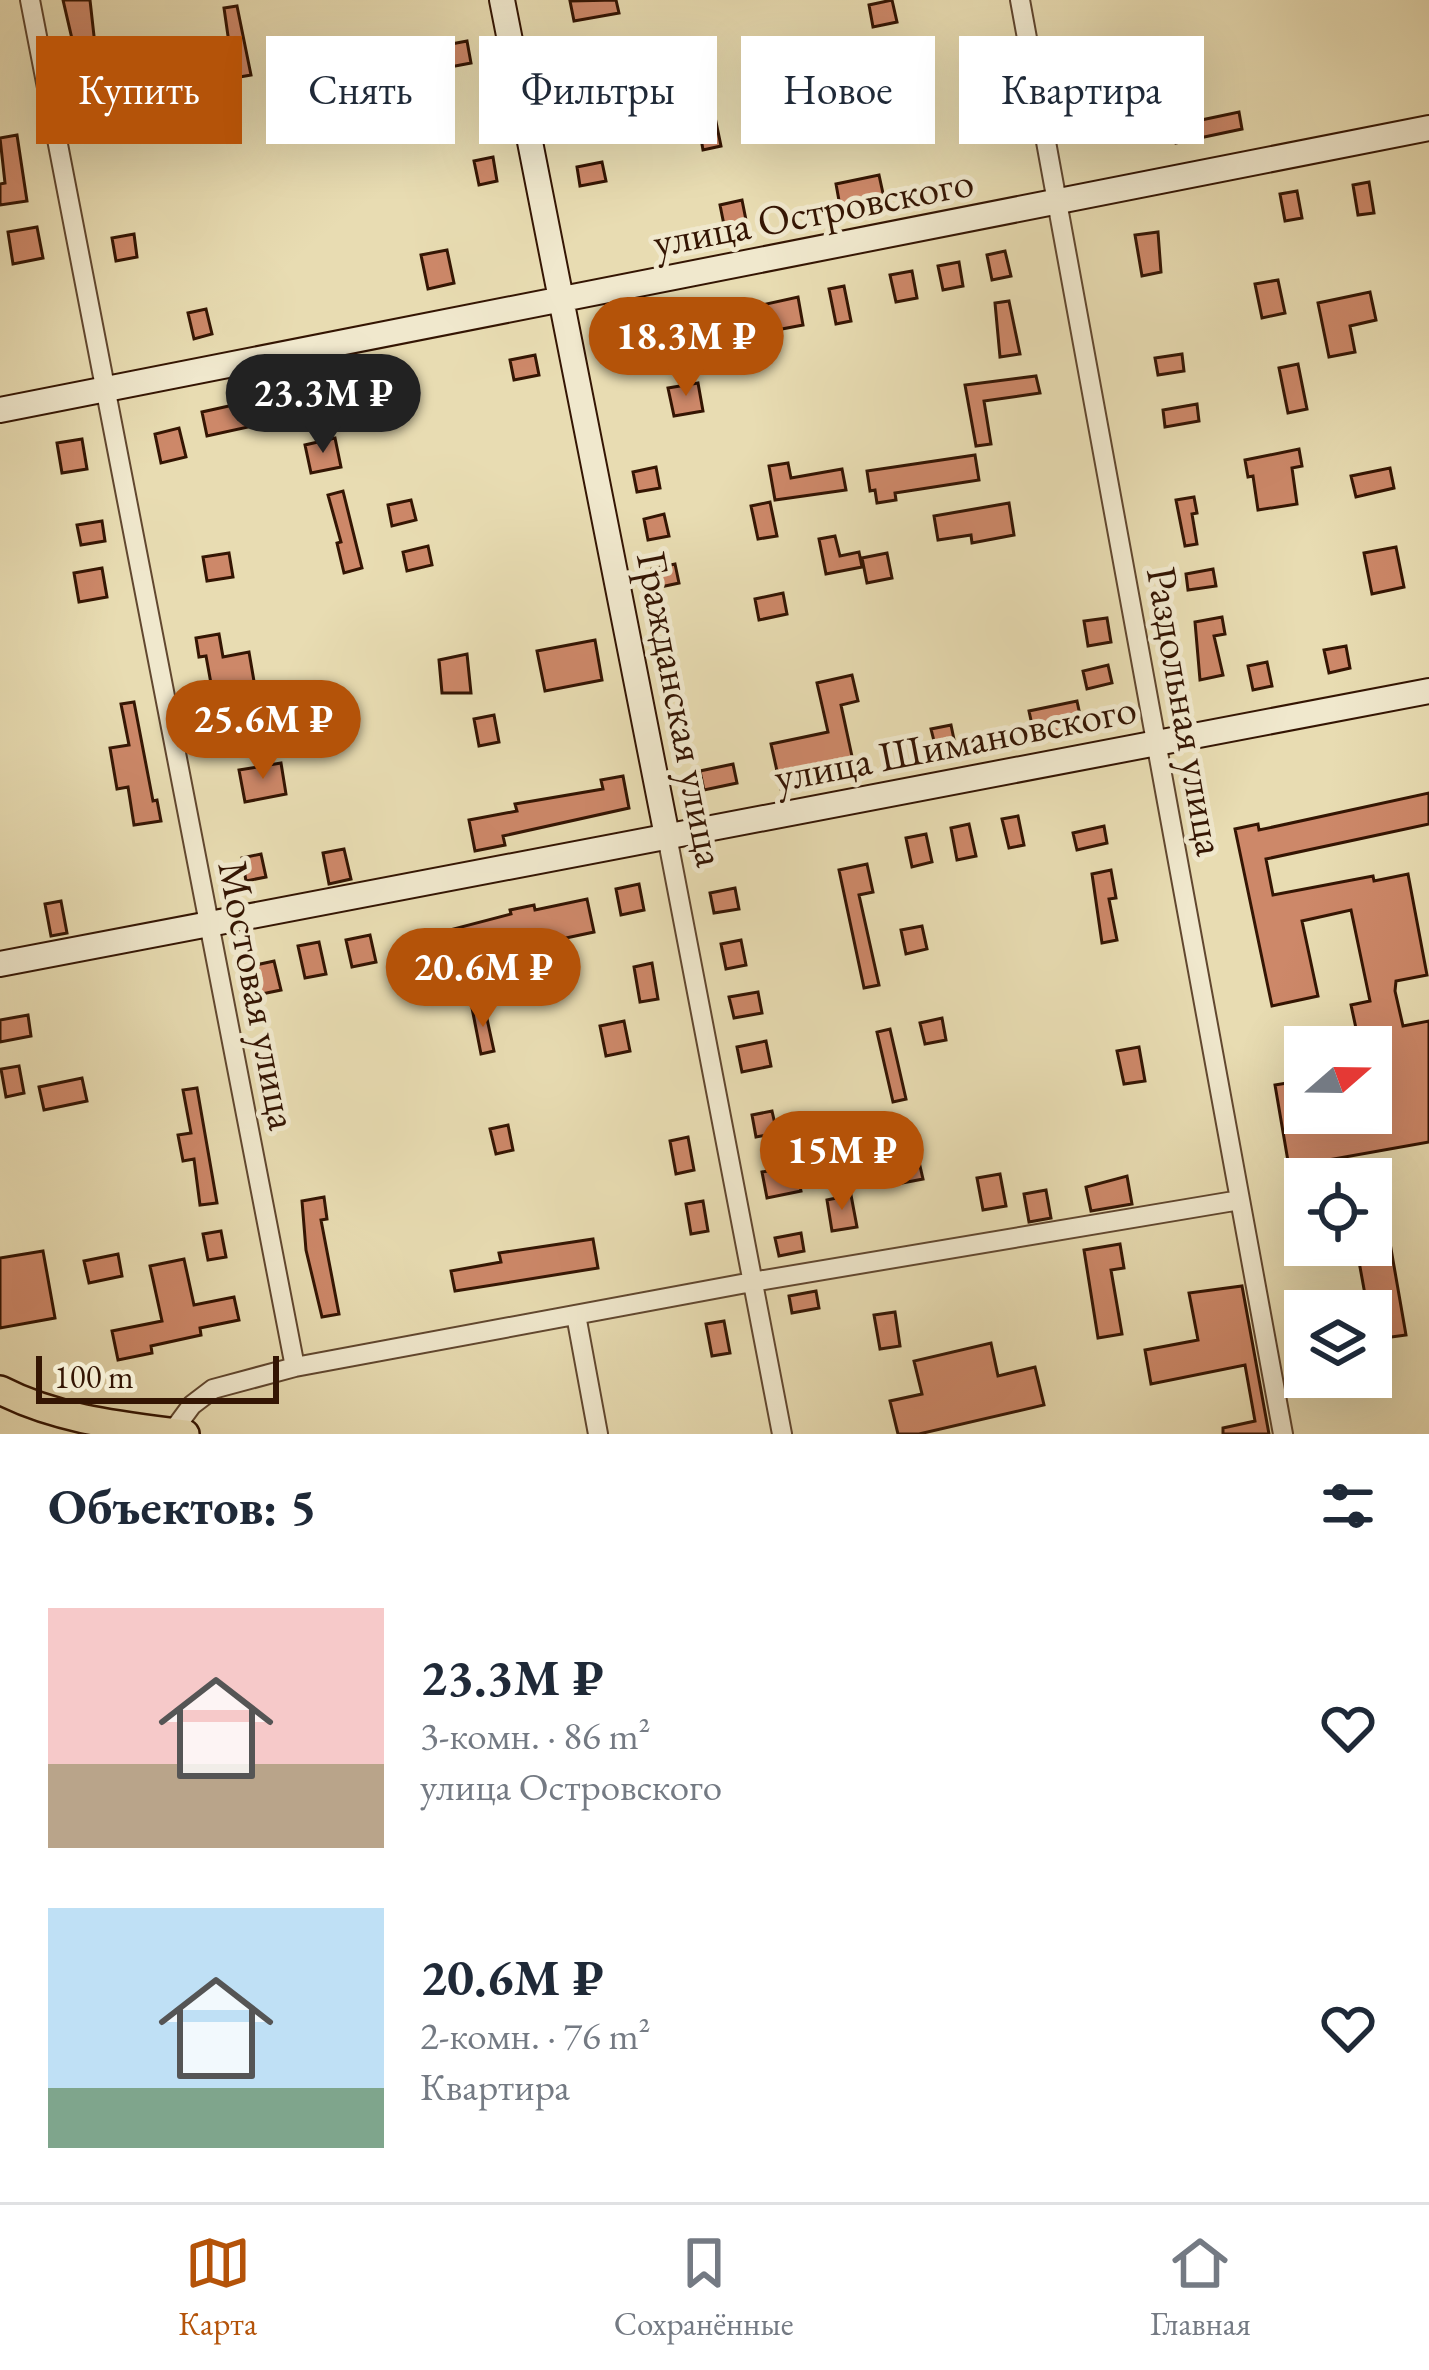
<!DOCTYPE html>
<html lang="ru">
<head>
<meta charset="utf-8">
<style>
  body { margin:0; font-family:"EB Garamond",serif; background:#f6f6f7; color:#1f2937; height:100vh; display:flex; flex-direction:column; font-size:45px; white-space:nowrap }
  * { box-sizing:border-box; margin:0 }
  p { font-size:39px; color:#747a83 }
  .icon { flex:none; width:66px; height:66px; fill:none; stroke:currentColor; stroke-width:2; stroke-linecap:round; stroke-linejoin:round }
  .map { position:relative; height:1434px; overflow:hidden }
  .side { display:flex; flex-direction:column; background:#fff; flex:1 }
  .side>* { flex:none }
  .banner { position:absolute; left:36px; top:36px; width:1359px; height:108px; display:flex; gap:24px }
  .needle { width:78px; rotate:70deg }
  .fabs { position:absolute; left:1284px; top:1026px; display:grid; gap:24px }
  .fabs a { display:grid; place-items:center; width:108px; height:108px; border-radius:0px; background:#fff; box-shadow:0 12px 48px #0002; font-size:60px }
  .scale { position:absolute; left:36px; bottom:30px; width:243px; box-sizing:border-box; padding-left:12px; border:6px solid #341503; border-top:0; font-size:33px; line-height:42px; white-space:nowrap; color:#341503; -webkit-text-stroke:9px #f0e8cd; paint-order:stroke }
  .price { position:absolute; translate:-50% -102px; padding:0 27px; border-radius:42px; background:#b45309; color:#fff; font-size:39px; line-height:78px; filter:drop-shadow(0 3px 6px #0008) }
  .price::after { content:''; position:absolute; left:50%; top:72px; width:36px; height:27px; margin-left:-18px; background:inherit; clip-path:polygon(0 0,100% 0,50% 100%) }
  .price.selected { background:#222; color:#fff }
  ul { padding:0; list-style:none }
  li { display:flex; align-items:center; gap:36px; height:300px; padding:0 48px }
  li span { display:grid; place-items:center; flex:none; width:336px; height:240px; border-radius:0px; color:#555 }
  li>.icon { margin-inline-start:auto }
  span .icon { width:144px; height:144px; fill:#fffc; stroke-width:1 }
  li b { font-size:51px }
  h2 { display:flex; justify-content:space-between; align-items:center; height:144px; padding:0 48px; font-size:51px }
  .chip { padding:0 42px; border-radius:0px; background:#fff; box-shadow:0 12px 48px #0002; font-size:42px; line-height:108px }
  .chip.selected { background:#b45309; color:#fff }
  .menu { display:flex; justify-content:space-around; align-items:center; height:168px; border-top:3px solid #e0e1e3; background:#fff; font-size:33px; color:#747a83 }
  .menu a { display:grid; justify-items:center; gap:6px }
  .menu .selected { color:#b45309 }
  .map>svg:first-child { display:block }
</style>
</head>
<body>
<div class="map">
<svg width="1429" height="1434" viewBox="0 0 1429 1434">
  <rect width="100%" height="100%" fill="#e8dcb2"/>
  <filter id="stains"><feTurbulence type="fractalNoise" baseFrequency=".00167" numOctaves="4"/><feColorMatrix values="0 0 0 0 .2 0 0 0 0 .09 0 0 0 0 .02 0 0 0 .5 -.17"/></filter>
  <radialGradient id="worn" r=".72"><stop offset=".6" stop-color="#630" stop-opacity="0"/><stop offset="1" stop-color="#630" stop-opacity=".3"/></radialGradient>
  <path fill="#cd8869" stroke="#341503" stroke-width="3" d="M 63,0 L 90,0 L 96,54 L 102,53 L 104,65 L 79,69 Z
    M 616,0 L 619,13 L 574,21 L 570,1 Z
    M 892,0 L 897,22 L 873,27 L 869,5 Z
    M 237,6 L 251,75 L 234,78 L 224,8 Z
    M 467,41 L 471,63 L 450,67 L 446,45 Z
    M 581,41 L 589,81 L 557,87 L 550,47 Z
    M 1157,83 L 1160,102 L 1127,109 L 1123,89 Z
    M 170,97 L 176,131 L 127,139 L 121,106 Z
    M 1239,112 L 1242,129 L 1176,143 L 1173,126 Z
    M 715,117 L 721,146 L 703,150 L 698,121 Z
    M 17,135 L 27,201 L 0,205 L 0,184 L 5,183 L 0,138 Z
    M 493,157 L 497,181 L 479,185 L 474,161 Z
    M 602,162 L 606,181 L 580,186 L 577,167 Z
    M 879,175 L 884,198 L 840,206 L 836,184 Z
    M 1369,182 L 1374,213 L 1358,215 L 1353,185 Z
    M 1297,191 L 1302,218 L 1285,221 L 1280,194 Z
    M 742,200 L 750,240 L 728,245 L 720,205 Z
    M 37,227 L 43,258 L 13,264 L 8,232 Z
    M 1158,232 L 1161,272 L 1142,276 L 1135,235 Z
    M 134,234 L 137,257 L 116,261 L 112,238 Z
    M 447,250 L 454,283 L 428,289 L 421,255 Z
    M 1005,251 L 1011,276 L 992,280 L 987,255 Z
    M 959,262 L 963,286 L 943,290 L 938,266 Z
    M 912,271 L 917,298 L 896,302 L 890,275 Z
    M 1278,280 L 1285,313 L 1262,318 L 1255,284 Z
    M 844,286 L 851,321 L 836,324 L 829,289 Z
    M 1370,292 L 1376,320 L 1350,326 L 1355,352 L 1329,357 L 1318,303 Z
    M 798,297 L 803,325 L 766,332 L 767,339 L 752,343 L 749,329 L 708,337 L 707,332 L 633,344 L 629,323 L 654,318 L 655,324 L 721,308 L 722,314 Z
    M 1009,301 L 1020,354 L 1000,357 L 995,303 Z
    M 206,309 L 212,334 L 194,339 L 188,313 Z
    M 1182,354 L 1184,371 L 1158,375 L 1155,358 Z
    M 535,355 L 539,375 L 514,380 L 510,360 Z
    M 1298,364 L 1307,409 L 1288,413 L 1279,368 Z
    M 390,375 L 398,404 L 381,408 L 373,380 Z
    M 1036,376 L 1040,393 L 984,401 L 991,444 L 976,446 L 965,385 Z
    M 698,383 L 703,411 L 674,416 L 668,388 Z
    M 256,400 L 262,424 L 207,436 L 202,412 Z
    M 1197,404 L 1199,421 L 1165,427 L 1163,410 Z
    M 179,428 L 186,457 L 161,463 L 155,434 Z
    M 335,438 L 341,467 L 311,473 L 305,445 Z
    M 82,439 L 87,469 L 62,473 L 57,443 Z
    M 1299,449 L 1302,466 L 1292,468 L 1297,504 L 1258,510 L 1253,476 L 1248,477 L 1245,460 Z
    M 975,455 L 979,480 L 895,493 L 896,500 L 877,503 L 875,490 L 870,491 L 867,471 Z
    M 788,463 L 791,478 L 842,469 L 846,490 L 775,500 L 769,466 Z
    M 656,467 L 660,488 L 637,492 L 633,472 Z
    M 1390,468 L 1394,488 L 1356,497 L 1351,476 Z
    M 343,491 L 362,568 L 344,573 L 337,543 L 341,542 L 328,495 Z
    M 1194,497 L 1197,513 L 1192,514 L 1197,544 L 1185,546 L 1176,500 Z
    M 411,500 L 416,520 L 392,526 L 388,505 Z
    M 770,502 L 777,536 L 758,539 L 751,506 Z
    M 1009,503 L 1014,535 L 972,543 L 971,535 L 938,540 L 934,516 Z
    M 664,514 L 669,536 L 648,540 L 644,519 Z
    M 102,521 L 105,541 L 81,545 L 77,525 Z
    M 835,536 L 840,556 L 859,552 L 862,567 L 826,574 L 819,539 Z
    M 428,546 L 432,565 L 407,571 L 403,552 Z
    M 1396,547 L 1404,587 L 1372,594 L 1364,553 Z
    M 229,553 L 233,577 L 207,581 L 203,557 Z
    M 887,553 L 892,578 L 867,583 L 862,558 Z
    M 675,564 L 679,583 L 656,588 L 652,569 Z
    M 102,568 L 107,597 L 79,602 L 74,573 Z
    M 1213,569 L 1216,586 L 1188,590 L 1186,574 Z
    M 783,593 L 787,614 L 759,620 L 755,599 Z
    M 1222,617 L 1225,634 L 1214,636 L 1223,675 L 1200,680 L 1195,622 Z
    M 1107,618 L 1111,642 L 1088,646 L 1084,621 Z
    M 219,634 L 223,657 L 249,652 L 256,693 L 214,700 L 206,656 L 199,657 L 196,638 Z
    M 595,640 L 602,680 L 545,691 L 537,651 Z
    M 1346,646 L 1350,668 L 1329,673 L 1324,650 Z
    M 467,654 L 471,693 L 442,693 L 439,660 Z
    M 1267,662 L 1272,686 L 1253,690 L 1248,666 Z
    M 1108,665 L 1112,683 L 1087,689 L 1083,671 Z
    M 852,675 L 858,701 L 841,705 L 853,761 L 817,769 L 820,781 L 781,789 L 771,744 L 828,732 L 817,683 Z
    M 1077,701 L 1083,729 L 1035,739 L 1029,711 Z
    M 134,702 L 153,801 L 157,800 L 161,821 L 134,825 L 128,787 L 117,789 L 110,748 L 129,745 L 121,704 Z
    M 494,715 L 499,742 L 479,746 L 474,719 Z
    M 951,725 L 956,749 L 937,753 L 931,729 Z
    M 281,763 L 286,794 L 245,802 L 239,770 Z
    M 733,764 L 737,783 L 704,790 L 700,771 Z
    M 623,776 L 629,808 L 503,836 L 505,845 L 475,851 L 469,820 L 517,811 L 515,804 L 603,789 L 601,780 Z
    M 1429,793 L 1429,824 L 1266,859 L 1273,895 L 1373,876 L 1374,881 L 1408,874 L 1427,975 L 1396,981 L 1395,991 L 1403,1026 L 1429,1021 L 1429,1142 L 1289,1167 L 1275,1085 L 1305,1080 L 1305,1117 L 1371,1113 L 1371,1047 L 1360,1047 L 1351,1005 L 1370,1001 L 1351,910 L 1302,921 L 1318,996 L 1272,1006 L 1235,829 L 1258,824 L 1259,830 Z
    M 1018,816 L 1024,845 L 1009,848 L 1002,819 Z
    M 969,824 L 976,856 L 957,860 L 951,828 Z
    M 1104,826 L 1107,843 L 1077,850 L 1073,833 Z
    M 926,834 L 932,862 L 912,867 L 906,838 Z
    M 344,849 L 351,879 L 329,884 L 323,853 Z
    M 261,854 L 266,877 L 246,881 L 242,858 Z
    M 867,864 L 873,892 L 859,895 L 879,985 L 864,988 L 839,870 Z
    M 1111,870 L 1116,898 L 1109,899 L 1117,940 L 1102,943 L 1092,874 Z
    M 639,884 L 644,910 L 621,915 L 616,889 Z
    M 735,888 L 739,909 L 714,913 L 710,893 Z
    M 587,899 L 594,932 L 552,941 L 551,937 L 465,957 L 464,951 L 424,960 L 419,938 L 511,914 L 510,910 L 534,905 L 535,910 Z
    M 61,901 L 67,933 L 51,936 L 45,904 Z
    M 922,926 L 927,949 L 906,954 L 901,930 Z
    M 370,935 L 376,962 L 352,967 L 346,940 Z
    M 741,940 L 746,965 L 726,969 L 721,944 Z
    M 319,942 L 326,974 L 305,978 L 298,946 Z
    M 274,961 L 281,990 L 257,995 L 251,966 Z
    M 652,963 L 658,999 L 640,1002 L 634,967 Z
    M 758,992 L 762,1013 L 734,1018 L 729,997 Z
    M 484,1005 L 494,1051 L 481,1054 L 472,1008 Z
    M 28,1015 L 31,1036 L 0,1042 L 0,1020 Z
    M 942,1018 L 946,1040 L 925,1044 L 920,1023 Z
    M 624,1021 L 630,1051 L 606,1056 L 600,1026 Z
    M 890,1029 L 906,1099 L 893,1102 L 877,1032 Z
    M 766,1041 L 771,1066 L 742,1072 L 737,1047 Z
    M 1139,1047 L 1145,1081 L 1124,1084 L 1117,1051 Z
    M 19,1066 L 24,1093 L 6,1097 L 1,1069 Z
    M 82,1078 L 87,1101 L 44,1110 L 39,1087 Z
    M 197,1088 L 217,1203 L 200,1205 L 194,1159 L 183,1161 L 178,1135 L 191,1133 L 183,1090 Z
    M 772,1111 L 777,1133 L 756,1137 L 752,1115 Z
    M 508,1125 L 513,1150 L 496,1154 L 490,1129 Z
    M 688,1137 L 694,1170 L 676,1174 L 670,1141 Z
    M 917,1153 L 923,1179 L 897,1184 L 892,1158 Z
    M 796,1166 L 801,1191 L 767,1198 L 762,1172 Z
    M 1000,1174 L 1006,1206 L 983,1210 L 977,1178 Z
    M 1378,1174 L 1406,1335 L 1384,1338 L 1387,1352 L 1371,1355 L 1371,1311 L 1368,1311 L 1356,1245 L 1371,1245 L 1371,1175 Z
    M 1127,1176 L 1132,1204 L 1091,1211 L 1086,1187 Z
    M 1046,1190 L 1051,1218 L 1029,1222 L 1024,1194 Z
    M 851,1195 L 857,1227 L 832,1231 L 827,1200 Z
    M 324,1197 L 327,1219 L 321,1220 L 339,1314 L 322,1317 L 306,1250 L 302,1201 Z
    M 703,1201 L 708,1231 L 691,1234 L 686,1204 Z
    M 221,1231 L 226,1257 L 208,1260 L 203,1234 Z
    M 801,1233 L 804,1251 L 779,1256 L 775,1238 Z
    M 593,1239 L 598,1268 L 455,1291 L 451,1271 L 501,1262 L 499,1253 Z
    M 1120,1244 L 1124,1268 L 1111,1270 L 1122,1334 L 1098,1338 L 1084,1250 Z
    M 43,1251 L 55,1318 L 0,1328 L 0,1258 Z
    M 118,1254 L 122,1276 L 89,1283 L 84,1261 Z
    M 184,1259 L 194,1305 L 234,1297 L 239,1320 L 200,1328 L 201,1335 L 151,1346 L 152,1353 L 118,1360 L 112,1331 L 162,1321 L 150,1266 Z
    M 1242,1286 L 1269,1434 L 1223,1434 L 1223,1428 L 1255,1421 L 1245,1365 L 1151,1384 L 1145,1350 L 1198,1340 L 1189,1293 Z
    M 816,1291 L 819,1308 L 792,1313 L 789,1296 Z
    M 895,1312 L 900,1346 L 880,1349 L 874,1315 Z
    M 724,1321 L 730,1353 L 712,1356 L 706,1324 Z
    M 991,1343 L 998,1376 L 1035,1367 L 1044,1405 L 919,1434 L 898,1434 L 890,1401 L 922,1394 L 914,1361 Z"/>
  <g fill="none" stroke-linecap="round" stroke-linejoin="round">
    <g stroke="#61472f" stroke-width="22">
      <path id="street" d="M 30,0 L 295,1367
        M 1020,0 L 1283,1434
        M 667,836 L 782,1434
        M 576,1315 L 598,1434
        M 172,1432 L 192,1405 L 213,1389 L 295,1367 L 752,1282 L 1240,1200"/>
    </g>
    <g stroke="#341503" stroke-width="28">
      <path id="secondary" d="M 502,0 L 667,836
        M 0,410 L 1429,128
        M 0,964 L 1429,691"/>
    </g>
    <g stroke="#341503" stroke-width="32">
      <path id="primary" d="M 0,1390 C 58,1420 122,1426 185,1434"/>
    </g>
    <use href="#street" stroke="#f0e8cd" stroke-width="18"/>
    <use href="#secondary" stroke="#f0e8cd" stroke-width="24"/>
    <use href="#primary" stroke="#e8dcb2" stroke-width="27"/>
  </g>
  <g text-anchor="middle" stroke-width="10" stroke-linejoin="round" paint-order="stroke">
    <g font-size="42" fill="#341503" stroke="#f0e8cd">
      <text transform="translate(813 211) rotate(-11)" y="15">улица Островского</text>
      <text transform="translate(682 709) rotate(79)" y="15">Гражданская улица</text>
      <text transform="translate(1187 711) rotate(80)" y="15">Раздольная улица</text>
      <text transform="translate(955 742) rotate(-11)" y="15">улица Шимановского</text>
      <text transform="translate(259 995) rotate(79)" y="15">Мостовая улица</text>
    </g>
  </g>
  <rect width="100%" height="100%" filter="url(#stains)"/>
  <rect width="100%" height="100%" fill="url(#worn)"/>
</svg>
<div class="fabs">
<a><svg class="needle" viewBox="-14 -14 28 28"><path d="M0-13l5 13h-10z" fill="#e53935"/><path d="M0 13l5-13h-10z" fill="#747a83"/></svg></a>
<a><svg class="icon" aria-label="locate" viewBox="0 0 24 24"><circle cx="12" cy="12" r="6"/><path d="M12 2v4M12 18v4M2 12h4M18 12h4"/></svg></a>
<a><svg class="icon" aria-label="layers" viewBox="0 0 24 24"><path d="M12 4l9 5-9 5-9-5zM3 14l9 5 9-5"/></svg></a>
</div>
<div class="scale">100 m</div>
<b class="price" style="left:686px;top:399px">18.3M ₽</b>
<b class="price selected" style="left:323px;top:456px">23.3M ₽</b>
<b class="price" style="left:263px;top:782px">25.6M ₽</b>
<b class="price" style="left:483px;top:1030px">20.6M ₽</b>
<b class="price" style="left:842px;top:1213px">15M ₽</b>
<div class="banner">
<a class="chip selected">Купить</a>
<a class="chip">Снять</a>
<a class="chip">Фильтры</a>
<a class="chip">Новое</a>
<a class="chip">Квартира</a>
</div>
</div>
<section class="side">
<h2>Объектов: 5<svg class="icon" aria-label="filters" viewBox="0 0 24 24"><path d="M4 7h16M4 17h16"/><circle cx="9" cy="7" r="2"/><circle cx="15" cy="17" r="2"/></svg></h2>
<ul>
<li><span style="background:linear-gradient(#f6c9c9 65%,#b9a48a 0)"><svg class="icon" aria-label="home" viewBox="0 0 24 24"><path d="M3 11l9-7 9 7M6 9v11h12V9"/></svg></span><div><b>23.3M ₽</b><p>3-комн. · 86 m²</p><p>улица Островского</p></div><svg class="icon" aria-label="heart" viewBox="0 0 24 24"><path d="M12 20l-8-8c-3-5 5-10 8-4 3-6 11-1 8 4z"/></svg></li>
<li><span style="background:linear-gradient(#bfe0f5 75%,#7fa58c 0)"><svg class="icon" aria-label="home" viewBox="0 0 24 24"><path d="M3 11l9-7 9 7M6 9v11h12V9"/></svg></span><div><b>20.6M ₽</b><p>2-комн. · 76 m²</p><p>Квартира</p></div><svg class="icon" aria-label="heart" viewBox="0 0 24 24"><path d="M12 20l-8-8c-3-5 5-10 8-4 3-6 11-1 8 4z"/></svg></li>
</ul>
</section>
<nav class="menu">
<a class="selected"><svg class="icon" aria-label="map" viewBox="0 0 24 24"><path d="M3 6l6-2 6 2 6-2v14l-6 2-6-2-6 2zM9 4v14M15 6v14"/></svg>Карта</a>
<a><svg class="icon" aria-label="saved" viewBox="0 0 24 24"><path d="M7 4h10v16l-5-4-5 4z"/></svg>Сохранённые</a>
<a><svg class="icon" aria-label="home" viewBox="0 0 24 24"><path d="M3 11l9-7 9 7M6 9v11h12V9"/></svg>Главная</a>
</nav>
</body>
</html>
